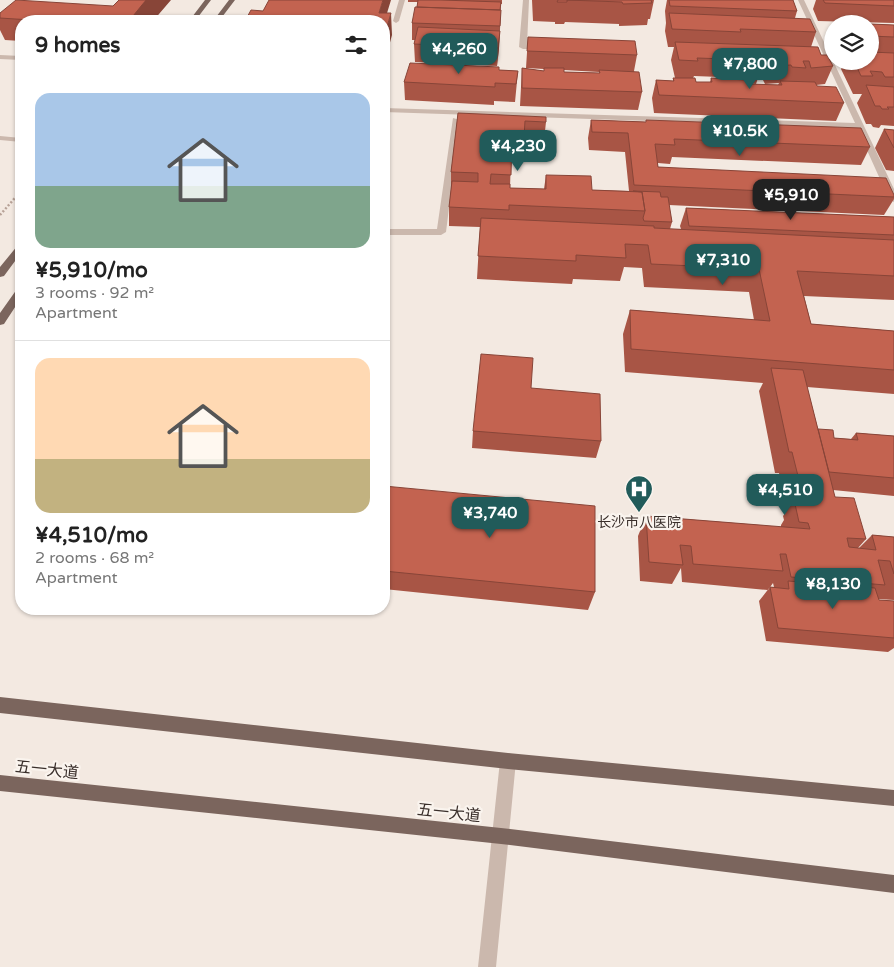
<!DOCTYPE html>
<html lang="en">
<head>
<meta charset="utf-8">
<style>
  body { margin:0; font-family:"Varela Round","Noto Sans SC",sans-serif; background:#f2f2f2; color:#222; height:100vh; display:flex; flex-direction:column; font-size:19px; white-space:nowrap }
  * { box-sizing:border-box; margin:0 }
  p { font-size:16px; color:#767676 }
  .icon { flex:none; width:28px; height:28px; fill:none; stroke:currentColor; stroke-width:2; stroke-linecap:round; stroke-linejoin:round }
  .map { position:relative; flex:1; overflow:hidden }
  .drawer { position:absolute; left:15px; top:15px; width:375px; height:600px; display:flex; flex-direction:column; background:#fff; border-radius:20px; box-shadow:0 1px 4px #0004 }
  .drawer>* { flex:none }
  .controls { position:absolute; left:824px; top:15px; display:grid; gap:10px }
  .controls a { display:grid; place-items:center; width:55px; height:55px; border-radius:50%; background:#fff; box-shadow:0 1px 4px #0004; font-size:25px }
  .price { position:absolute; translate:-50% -42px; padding:0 11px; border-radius:10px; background:#215b5a; color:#fff; font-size:16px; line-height:32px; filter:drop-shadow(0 1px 2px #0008) }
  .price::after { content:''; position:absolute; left:50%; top:30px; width:15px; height:11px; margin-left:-8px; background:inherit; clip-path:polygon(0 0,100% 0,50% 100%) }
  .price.selected { background:#222; color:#fff }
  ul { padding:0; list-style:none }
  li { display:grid; align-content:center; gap:10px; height:265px; padding:0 20px }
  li+li { border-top:1px solid #e0e0e0 }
  li span { display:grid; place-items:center; height:155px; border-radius:15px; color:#555 }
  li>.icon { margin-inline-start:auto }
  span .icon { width:90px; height:90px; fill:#fffc; stroke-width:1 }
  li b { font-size:21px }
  h2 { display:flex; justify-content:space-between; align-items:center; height:60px; padding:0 20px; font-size:21px }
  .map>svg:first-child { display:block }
</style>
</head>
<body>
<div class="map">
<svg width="894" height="967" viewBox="0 0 894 967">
  <rect width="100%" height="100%" fill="#f3e9e1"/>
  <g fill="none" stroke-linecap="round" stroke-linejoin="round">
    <path stroke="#b7a297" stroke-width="2.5" stroke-dasharray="2 2" stroke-linecap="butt" d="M 0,215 L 21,191"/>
    <path fill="#cbb8ad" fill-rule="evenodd" d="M 399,0 L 405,0 L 399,21 L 396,23 L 393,21 Z
      M 523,0 L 529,0 L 527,45 L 544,45 L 548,47 L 547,49 L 523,49 L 519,47 Z
      M 798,0 L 804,0 L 894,189 L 894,202 L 889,199 L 857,128 L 384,112 L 384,108 L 855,123 Z
      M 0,55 L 21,56 L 21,60 L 0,59 Z
      M 453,118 L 460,120 L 446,232 L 441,235 L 384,235 L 384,229 L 437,229 Z
      M 0,136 L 21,138 L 21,142 L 0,140 Z
      M 508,753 L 514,755 L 516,761 L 496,967 L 478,967 L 500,761 L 502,755 Z"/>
    <path fill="#7b655d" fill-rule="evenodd" d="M 205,0 L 211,0 L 195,21 L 189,21 Z
      M 229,0 L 235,0 L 219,21 L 213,21 Z
      M 21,244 L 21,253 L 4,276 L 0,277 L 0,267 L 18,245 Z
      M 21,288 L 21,298 L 4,324 L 0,325 L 0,313 L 17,289 Z
      M 0,697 L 508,753 L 894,790 L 894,806 L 508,769 L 0,713 Z
      M 0,775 L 501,828 L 894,875 L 894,893 L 501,844 L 0,791 Z"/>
  </g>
  <path fill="#a85545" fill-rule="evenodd" d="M 408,0 L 502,0 L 502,4 L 501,4 L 499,48 L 497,66 L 415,62 L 414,44 L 415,40 L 412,40 L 412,23 L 418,2 L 408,2 Z
    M 532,0 L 654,0 L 650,19 L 648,19 L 647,25 L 619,26 L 619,24 L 565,22 L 564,24 L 555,24 L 555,22 L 533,21 Z
    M 667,0 L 793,0 L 797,11 L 795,18 L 816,32 L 811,47 L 821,55 L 833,66 L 825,84 L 816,85 L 844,103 L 836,121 L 654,113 L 652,98 L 656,80 L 673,81 L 673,78 L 675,78 L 671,60 L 674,47 L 668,47 L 665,31 L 666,23 L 665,11 ZM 694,76 L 720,77 L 721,79 L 711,78 L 710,82 L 696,82 L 693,78 ZM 758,78 L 762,78 L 765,84 L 779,83 L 778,85 L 747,84 L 747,83 L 756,84 Z
    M 816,0 L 894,0 L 894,23 L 818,21 L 813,9 Z
    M 113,6 L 153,21 L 21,21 L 21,41 L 5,40 L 0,30 L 0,13 Z
    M 870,24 L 894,25 L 894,126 L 881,125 L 879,128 L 873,127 L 871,124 L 866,124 L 857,103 L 862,94 L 853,94 L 841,69 L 845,61 L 870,61 Z
    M 832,26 L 832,52 L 827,40 Z
    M 528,37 L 637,55 L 634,71 L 642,92 L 638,110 L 520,106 L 522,68 L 544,71 L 544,69 L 526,68 ZM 564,70 L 599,72 L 599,73 L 564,72 Z
    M 499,70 L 518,71 L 515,102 L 494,101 L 494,105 L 405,100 L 404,82 Z
    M 458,113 L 546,122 L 544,140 L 524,139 L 523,155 L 511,155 L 510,188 L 544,189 L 546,175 L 592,190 L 629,191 L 625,152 L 589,150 L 588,138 L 591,120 L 646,122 L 646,120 L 870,147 L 861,165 L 672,157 L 670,164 L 658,163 L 658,167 L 894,195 L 894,199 L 884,215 L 669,205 L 672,222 L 670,229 L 681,229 L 680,226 L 686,208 L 894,217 L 894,300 L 804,296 L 811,324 L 894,331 L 894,394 L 807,387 L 818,429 L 834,438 L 851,439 L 856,433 L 894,436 L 894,496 L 833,490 L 835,497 L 866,539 L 858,548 L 859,548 L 872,535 L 894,537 L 894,600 L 878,599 L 879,600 L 894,601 L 894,648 L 888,652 L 766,641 L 759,601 L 770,587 L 774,587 L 773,583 L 768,590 L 682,582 L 681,568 L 672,584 L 640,581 L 638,536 L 646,516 L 781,527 L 781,525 L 784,520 L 783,516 L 786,512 L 784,504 L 789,497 L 783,497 L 779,473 L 775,473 L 759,391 L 763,383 L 625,372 L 623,334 L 630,310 L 754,320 L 749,292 L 644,287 L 642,268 L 624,267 L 620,281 L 573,279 L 572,284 L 477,279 L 480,227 L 449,226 L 449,207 L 451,190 L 451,172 Z
    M 884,129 L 894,130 L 894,171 L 886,170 L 875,148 Z
    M 531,388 L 601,441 L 596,458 L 472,448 L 473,431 Z
    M 384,486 L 595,592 L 588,610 L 384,589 Z"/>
  <path fill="#884538" d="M 146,0 L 171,0 L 153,21 L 126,21 Z
    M 383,0 L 391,0 L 384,23 L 379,13 Z
    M 501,10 L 499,48 L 497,66 L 498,48 Z
    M 391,13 L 392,35 L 384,65 L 384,37 Z"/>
  <path fill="#c36350" stroke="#884538" d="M 16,0 L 113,6 L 119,0 L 146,0 L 129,21 L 46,21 L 0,18 L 0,13 Z
    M 269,0 L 383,0 L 379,13 L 391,13 L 384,37 L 384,21 L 245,21 L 251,10 L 263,11 Z
    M 418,0 L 441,0 L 501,2 L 500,10 L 417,7 Z
    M 558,0 L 651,0 L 652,3 L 623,4 L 622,2 L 567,0 L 567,2 L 557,2 Z
    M 669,0 L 793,0 L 797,11 L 670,6 Z
    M 823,0 L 894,0 L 894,6 L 825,3 Z
    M 415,7 L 501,10 L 500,26 L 412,23 Z
    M 669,13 L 810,19 L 816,32 L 740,29 L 741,32 L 672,29 Z
    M 834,23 L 869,24 L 834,24 Z
    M 870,24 L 894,25 L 894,37 L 870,36 Z
    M 418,27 L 500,31 L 498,48 L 414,44 Z
    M 528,37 L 635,41 L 637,55 L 527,51 Z
    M 675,42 L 818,47 L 821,55 L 827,55 L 833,66 L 811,68 L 809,61 L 803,61 L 806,68 L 792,67 L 791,65 L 771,66 L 768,60 L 760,60 L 762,66 L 726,62 L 726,59 L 697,58 L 698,61 L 679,60 Z
    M 870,52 L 894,53 L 894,77 L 885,77 L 882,72 L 870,71 L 873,76 L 861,76 L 854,61 L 870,61 Z
    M 410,63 L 499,67 L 499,70 L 518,71 L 516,84 L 495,83 L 495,87 L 404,82 Z
    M 522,68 L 544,71 L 544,68 L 564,68 L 564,72 L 600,73 L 599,70 L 639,72 L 642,92 L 522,88 Z
    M 673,78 L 695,78 L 696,82 L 712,82 L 711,78 L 746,80 L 747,84 L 782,85 L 780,81 L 815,82 L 817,86 L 836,87 L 844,103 L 659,95 L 656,80 L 674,81 Z
    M 866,85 L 894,87 L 894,107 L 887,107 L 889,109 L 882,109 L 880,106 L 875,106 Z
    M 458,113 L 546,117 L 546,122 L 525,121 L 524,137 L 512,137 L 511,175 L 491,174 L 490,184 L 510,184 L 510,188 L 546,189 L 546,175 L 591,176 L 592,190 L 642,192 L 645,211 L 509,205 L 509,210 L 449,207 L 452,181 L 478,182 L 478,173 L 451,172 Z
    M 591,120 L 646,122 L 646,120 L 861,128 L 870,147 L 674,139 L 675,145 L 655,144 L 658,167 L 886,178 L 894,195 L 894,197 L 634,185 L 628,133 L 592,132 Z
    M 884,129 L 894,130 L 894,148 Z
    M 633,191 L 660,192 L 661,197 L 668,197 L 672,222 L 644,221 L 643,218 L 645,211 L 642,192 Z
    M 686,208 L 894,217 L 894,235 L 689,226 Z
    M 481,218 L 654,226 L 654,228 L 894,240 L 894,276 L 797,271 L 811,324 L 894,331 L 894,370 L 631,349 L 630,310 L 770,321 L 759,269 L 651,264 L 648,245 L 625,244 L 626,258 L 576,255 L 576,261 L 478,256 Z
    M 481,354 L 533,358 L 531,388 L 600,394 L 601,441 L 473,431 Z
    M 771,368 L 803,370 L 835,497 L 854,498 L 866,539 L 847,538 L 849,547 L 876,550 L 872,535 L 894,537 L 894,574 L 890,561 L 878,560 L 885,585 L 791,577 L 786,554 L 780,554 L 783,571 L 693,564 L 691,546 L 680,545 L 683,565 L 649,562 L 646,516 L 810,529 L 808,523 L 799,522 L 795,504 L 800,505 L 798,495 L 801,495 L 799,483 L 806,483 L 804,477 L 798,476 L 792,452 L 789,452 Z
    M 818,429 L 833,430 L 834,438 L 858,440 L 856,433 L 894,436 L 894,478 L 829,472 Z
    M 384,486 L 595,506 L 595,592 L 384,571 Z
    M 788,581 L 875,588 L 879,600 L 894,601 L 894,638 L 778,628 L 770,587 L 789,589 Z"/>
  <defs>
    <g id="hospital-pin" transform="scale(1.4375)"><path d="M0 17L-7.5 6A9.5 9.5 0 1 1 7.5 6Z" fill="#215b5a" stroke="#faf4ee"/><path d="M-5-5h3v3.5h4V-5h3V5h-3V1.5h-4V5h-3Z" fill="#fff"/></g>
  </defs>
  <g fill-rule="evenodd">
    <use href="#hospital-pin" x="639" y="489"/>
  </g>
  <g text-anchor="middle" stroke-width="4.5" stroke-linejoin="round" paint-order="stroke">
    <g font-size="14" fill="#3a2f2b" stroke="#faf4ee">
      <text x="639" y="527">长沙市八医院</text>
    </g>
    <g font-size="16" fill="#3a2f2b" stroke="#faf4ee">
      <text transform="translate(47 769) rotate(6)" y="6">五一大道</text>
      <text transform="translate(449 812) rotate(6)" y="6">五一大道</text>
    </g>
  </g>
</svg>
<div class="controls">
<a><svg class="icon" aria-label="layers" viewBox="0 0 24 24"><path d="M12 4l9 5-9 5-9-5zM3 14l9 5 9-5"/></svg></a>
</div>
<b class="price" style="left:459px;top:75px">¥4,260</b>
<b class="price" style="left:750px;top:90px">¥7,800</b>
<b class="price" style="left:740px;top:157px">¥10.5K</b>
<b class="price" style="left:518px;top:172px">¥4,230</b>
<b class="price selected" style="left:791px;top:221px">¥5,910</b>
<b class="price" style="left:723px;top:286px">¥7,310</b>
<b class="price" style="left:785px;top:516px">¥4,510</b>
<b class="price" style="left:490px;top:539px">¥3,740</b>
<b class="price" style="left:833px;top:610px">¥8,130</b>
<section class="drawer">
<h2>9 homes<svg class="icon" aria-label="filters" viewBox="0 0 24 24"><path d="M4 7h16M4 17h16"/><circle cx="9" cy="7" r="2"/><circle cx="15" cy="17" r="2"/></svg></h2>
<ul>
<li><span style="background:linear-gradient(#a9c7e8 60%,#7fa58c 0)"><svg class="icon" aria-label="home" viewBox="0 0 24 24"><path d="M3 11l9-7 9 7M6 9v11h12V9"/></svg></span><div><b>¥5,910/mo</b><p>3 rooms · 92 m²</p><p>Apartment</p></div></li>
<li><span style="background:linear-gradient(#ffd9b3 65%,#c2b280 0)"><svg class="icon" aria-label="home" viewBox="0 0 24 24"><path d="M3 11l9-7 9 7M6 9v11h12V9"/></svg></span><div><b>¥4,510/mo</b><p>2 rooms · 68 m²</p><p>Apartment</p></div></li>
</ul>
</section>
</div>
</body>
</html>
